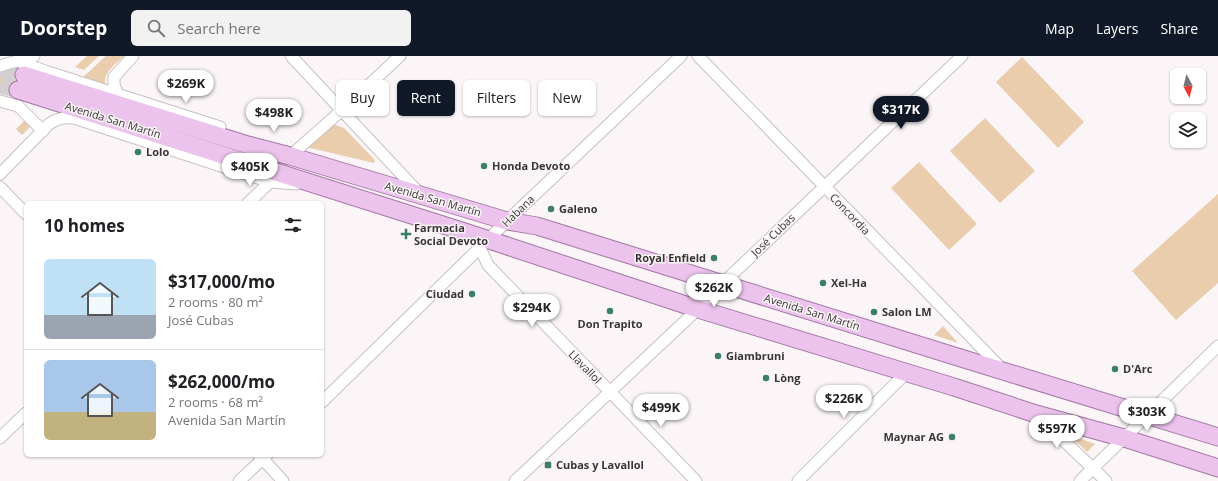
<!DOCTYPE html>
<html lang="en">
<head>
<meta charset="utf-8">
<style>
  body { margin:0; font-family:"Open Sans",sans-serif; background:#f2f2f2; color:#202124; height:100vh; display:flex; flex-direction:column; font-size:15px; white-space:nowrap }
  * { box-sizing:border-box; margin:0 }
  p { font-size:13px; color:#757577 }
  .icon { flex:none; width:22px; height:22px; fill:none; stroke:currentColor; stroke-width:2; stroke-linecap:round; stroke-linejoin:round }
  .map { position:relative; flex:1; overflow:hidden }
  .panel { position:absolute; left:24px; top:145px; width:300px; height:256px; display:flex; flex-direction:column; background:#fff; border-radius:6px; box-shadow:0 1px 3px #0004 }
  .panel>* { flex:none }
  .guide { position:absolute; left:336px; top:24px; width:380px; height:36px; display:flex; gap:8px }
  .needle { width:26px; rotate:173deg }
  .controls { position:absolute; left:1170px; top:12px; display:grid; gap:8px }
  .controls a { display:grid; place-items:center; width:36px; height:36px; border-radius:6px; background:#fff; box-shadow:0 1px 3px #0004; font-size:20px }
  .price { position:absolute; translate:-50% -34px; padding:0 9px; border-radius:14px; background:#fff; color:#222; font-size:13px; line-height:26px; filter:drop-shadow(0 1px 2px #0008) }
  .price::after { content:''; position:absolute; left:50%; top:24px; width:12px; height:9px; margin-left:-6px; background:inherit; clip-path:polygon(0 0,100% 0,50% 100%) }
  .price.selected { background:#111827; color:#fff }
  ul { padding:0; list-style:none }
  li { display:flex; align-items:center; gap:12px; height:100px; padding:0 20px }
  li+li { border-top:1px solid #e0e0e0 }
  li span { display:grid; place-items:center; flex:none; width:112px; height:80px; border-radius:6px; color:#555 }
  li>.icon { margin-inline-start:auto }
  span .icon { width:48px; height:48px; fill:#fffc; stroke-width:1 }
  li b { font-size:17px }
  h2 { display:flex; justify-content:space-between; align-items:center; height:48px; padding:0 20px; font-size:17px }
  .tag { padding:0 14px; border-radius:6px; background:#fff; box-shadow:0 1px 3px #0004; font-size:14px; line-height:36px }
  .tag.selected { background:#111827; color:#fff }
  header { display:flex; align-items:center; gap:24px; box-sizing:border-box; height:56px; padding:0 20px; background:#111827; color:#fff }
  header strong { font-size:19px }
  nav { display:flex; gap:22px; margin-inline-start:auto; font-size:14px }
  .search { width:280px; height:36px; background:#f2f2f2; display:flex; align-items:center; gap:10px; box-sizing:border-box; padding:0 14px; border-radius:6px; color:#757577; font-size:15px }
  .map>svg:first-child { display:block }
</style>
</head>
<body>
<header>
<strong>Doorstep</strong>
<div class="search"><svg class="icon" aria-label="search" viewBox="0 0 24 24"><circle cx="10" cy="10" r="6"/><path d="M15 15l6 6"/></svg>Search here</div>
<nav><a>Map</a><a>Layers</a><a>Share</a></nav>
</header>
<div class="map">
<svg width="1218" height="425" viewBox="0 0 1218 425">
  <rect width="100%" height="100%" fill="#fbf5f7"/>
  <path fill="#eacdad" d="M 87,0 L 99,0 L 84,14 L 75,11 Z
    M 106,0 L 124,0 C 116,8 103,16 105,29 L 82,22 Z
    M 1022,1 L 1084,66 L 1058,92 L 996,26 Z
    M 12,16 L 7,31 L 0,29 L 0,20 Z
    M 985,62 L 1035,115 L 1000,147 L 950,95 Z
    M 26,63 L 32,69 L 22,79 L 16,73 Z
    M 335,69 L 344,72 L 375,104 L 374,107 L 306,91 L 325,74 Z
    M 919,106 L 977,168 L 949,194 L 891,132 Z
    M 1218,138 L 1218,227 L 1176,264 L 1132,215 Z
    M 943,270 L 958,287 L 934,279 Z
    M 1070,379 L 1095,388 L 1087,396 Z"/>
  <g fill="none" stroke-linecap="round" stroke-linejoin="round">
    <path stroke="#d4cfd0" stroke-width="17" stroke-dasharray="17 8" stroke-linecap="butt" d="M 0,12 L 24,19
      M 0,29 L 18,34"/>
    <g stroke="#c7c1c2" stroke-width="13">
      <path id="street" d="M 291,0 L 419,137
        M 698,0 L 1001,312
        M 20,4 L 20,6 L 48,16 L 220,71
        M 0,10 L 34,0
        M 118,39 L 114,29 L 114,21 L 133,0
        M 0,45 L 18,50 L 43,75
        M 286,97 L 290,100 L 341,55 L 400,0
        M 0,118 L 49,68 C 58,62 64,61 74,62 L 270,126 L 296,128
        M 0,131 L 26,158
        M 248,147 L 270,126
        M 480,192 L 488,209 L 696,425
        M 322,346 L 507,165 L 681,0
        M 1039,361 L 1106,425
        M 0,382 L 26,357
        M 259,399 L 283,425
        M 239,425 L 267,399
        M 515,425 L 698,253 L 722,228 L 962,0
        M 798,425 L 906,317
        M 1080,425 L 1218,290"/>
    </g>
    <g stroke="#a377a4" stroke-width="19">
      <path id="primary" d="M 24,19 L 248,89 L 290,100 L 507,165 L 537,170 L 964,303 L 1218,381
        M 18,34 L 465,176 L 698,253 L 954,331 L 1036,358 L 1124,382 L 1218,412"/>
    </g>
    <use href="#street" stroke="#fff" stroke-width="11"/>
    <use href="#primary" stroke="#ebc3ec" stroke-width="17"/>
  </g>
  <g fill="#3e7d6a" stroke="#fbf5f7" stroke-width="1.5">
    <circle cx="138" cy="96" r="4"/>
    <circle cx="484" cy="110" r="4"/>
    <circle cx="551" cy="153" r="4"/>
    <path d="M404 172h4v4h4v4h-4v4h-4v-4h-4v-4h4z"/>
    <circle cx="714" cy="202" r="4"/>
    <circle cx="823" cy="227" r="4"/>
    <circle cx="472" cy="238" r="4"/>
    <circle cx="610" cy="255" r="4"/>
    <circle cx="874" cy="256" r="4"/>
    <circle cx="718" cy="300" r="4"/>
    <circle cx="1115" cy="313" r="4"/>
    <circle cx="766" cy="322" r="4"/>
    <circle cx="952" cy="381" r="4"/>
    <rect x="544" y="405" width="8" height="8" rx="2"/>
  </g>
  <g text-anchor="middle" stroke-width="3" stroke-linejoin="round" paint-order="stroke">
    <g font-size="11" fill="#383536" stroke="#fbf5f7">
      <text transform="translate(113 64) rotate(17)" y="4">Avenida San Martín</text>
      <text transform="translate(433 143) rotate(16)" y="4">Avenida San Martín</text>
      <text transform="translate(518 155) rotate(-44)" y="4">Habana</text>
      <text transform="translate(850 158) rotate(46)" y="4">Concordia</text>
      <text transform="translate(773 179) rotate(-44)" y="4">José Cubas</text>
      <text transform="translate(812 256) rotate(17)" y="4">Avenida San Martín</text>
      <text transform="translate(585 311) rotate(46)" y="4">Llavallol</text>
    </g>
    <g font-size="11" font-weight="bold" fill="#383536" stroke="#fbf5f7" text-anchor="start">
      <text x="146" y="100">Lolo</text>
      <text x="492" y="114">Honda Devoto</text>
      <text x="559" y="157">Galeno</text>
      <text x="414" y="176">Farmacia<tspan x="414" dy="13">Social Devoto</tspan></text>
      <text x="706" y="206" text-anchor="end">Royal Enfield</text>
      <text x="831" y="231">Xel-Ha</text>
      <text x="464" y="242" text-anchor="end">Ciudad</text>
      <text x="882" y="260">Salon LM</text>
      <text x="610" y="272" text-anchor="middle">Don Trapito</text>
      <text x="726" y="304">Giambruni</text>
      <text x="1123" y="317">D'Arc</text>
      <text x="774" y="326">Lòng</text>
      <text x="944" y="385" text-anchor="end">Maynar AG</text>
      <text x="556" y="413">Cubas y Lavallol</text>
    </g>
  </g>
</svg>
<div class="controls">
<a><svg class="needle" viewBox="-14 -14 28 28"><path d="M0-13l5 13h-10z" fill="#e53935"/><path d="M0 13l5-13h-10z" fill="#757577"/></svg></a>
<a><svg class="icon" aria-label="layers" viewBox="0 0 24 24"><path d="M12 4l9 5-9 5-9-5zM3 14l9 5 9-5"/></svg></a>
</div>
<b class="price" style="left:186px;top:48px">$269K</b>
<b class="price selected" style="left:901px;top:74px">$317K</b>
<b class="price" style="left:274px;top:77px">$498K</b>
<b class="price" style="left:250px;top:131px">$405K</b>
<b class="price" style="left:714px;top:252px">$262K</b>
<b class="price" style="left:532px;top:272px">$294K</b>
<b class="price" style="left:844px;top:363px">$226K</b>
<b class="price" style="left:661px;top:372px">$499K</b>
<b class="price" style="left:1147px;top:376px">$303K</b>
<b class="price" style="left:1057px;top:393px">$597K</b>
<div class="guide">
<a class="tag">Buy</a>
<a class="tag selected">Rent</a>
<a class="tag">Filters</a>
<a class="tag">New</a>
</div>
<section class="panel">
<h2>10 homes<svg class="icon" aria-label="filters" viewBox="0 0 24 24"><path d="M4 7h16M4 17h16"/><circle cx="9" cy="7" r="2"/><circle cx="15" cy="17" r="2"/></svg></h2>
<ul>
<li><span style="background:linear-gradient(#bfe0f5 70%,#9aa5b1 0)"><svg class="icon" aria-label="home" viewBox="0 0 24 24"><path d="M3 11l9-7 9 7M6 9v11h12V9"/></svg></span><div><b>$317,000/mo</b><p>2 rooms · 80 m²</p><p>José Cubas</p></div></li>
<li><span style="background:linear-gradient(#a9c7e8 65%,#c2b280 0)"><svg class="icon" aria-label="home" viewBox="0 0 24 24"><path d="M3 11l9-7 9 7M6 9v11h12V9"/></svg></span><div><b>$262,000/mo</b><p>2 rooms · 68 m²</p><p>Avenida San Martín</p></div></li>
</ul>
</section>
</div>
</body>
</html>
